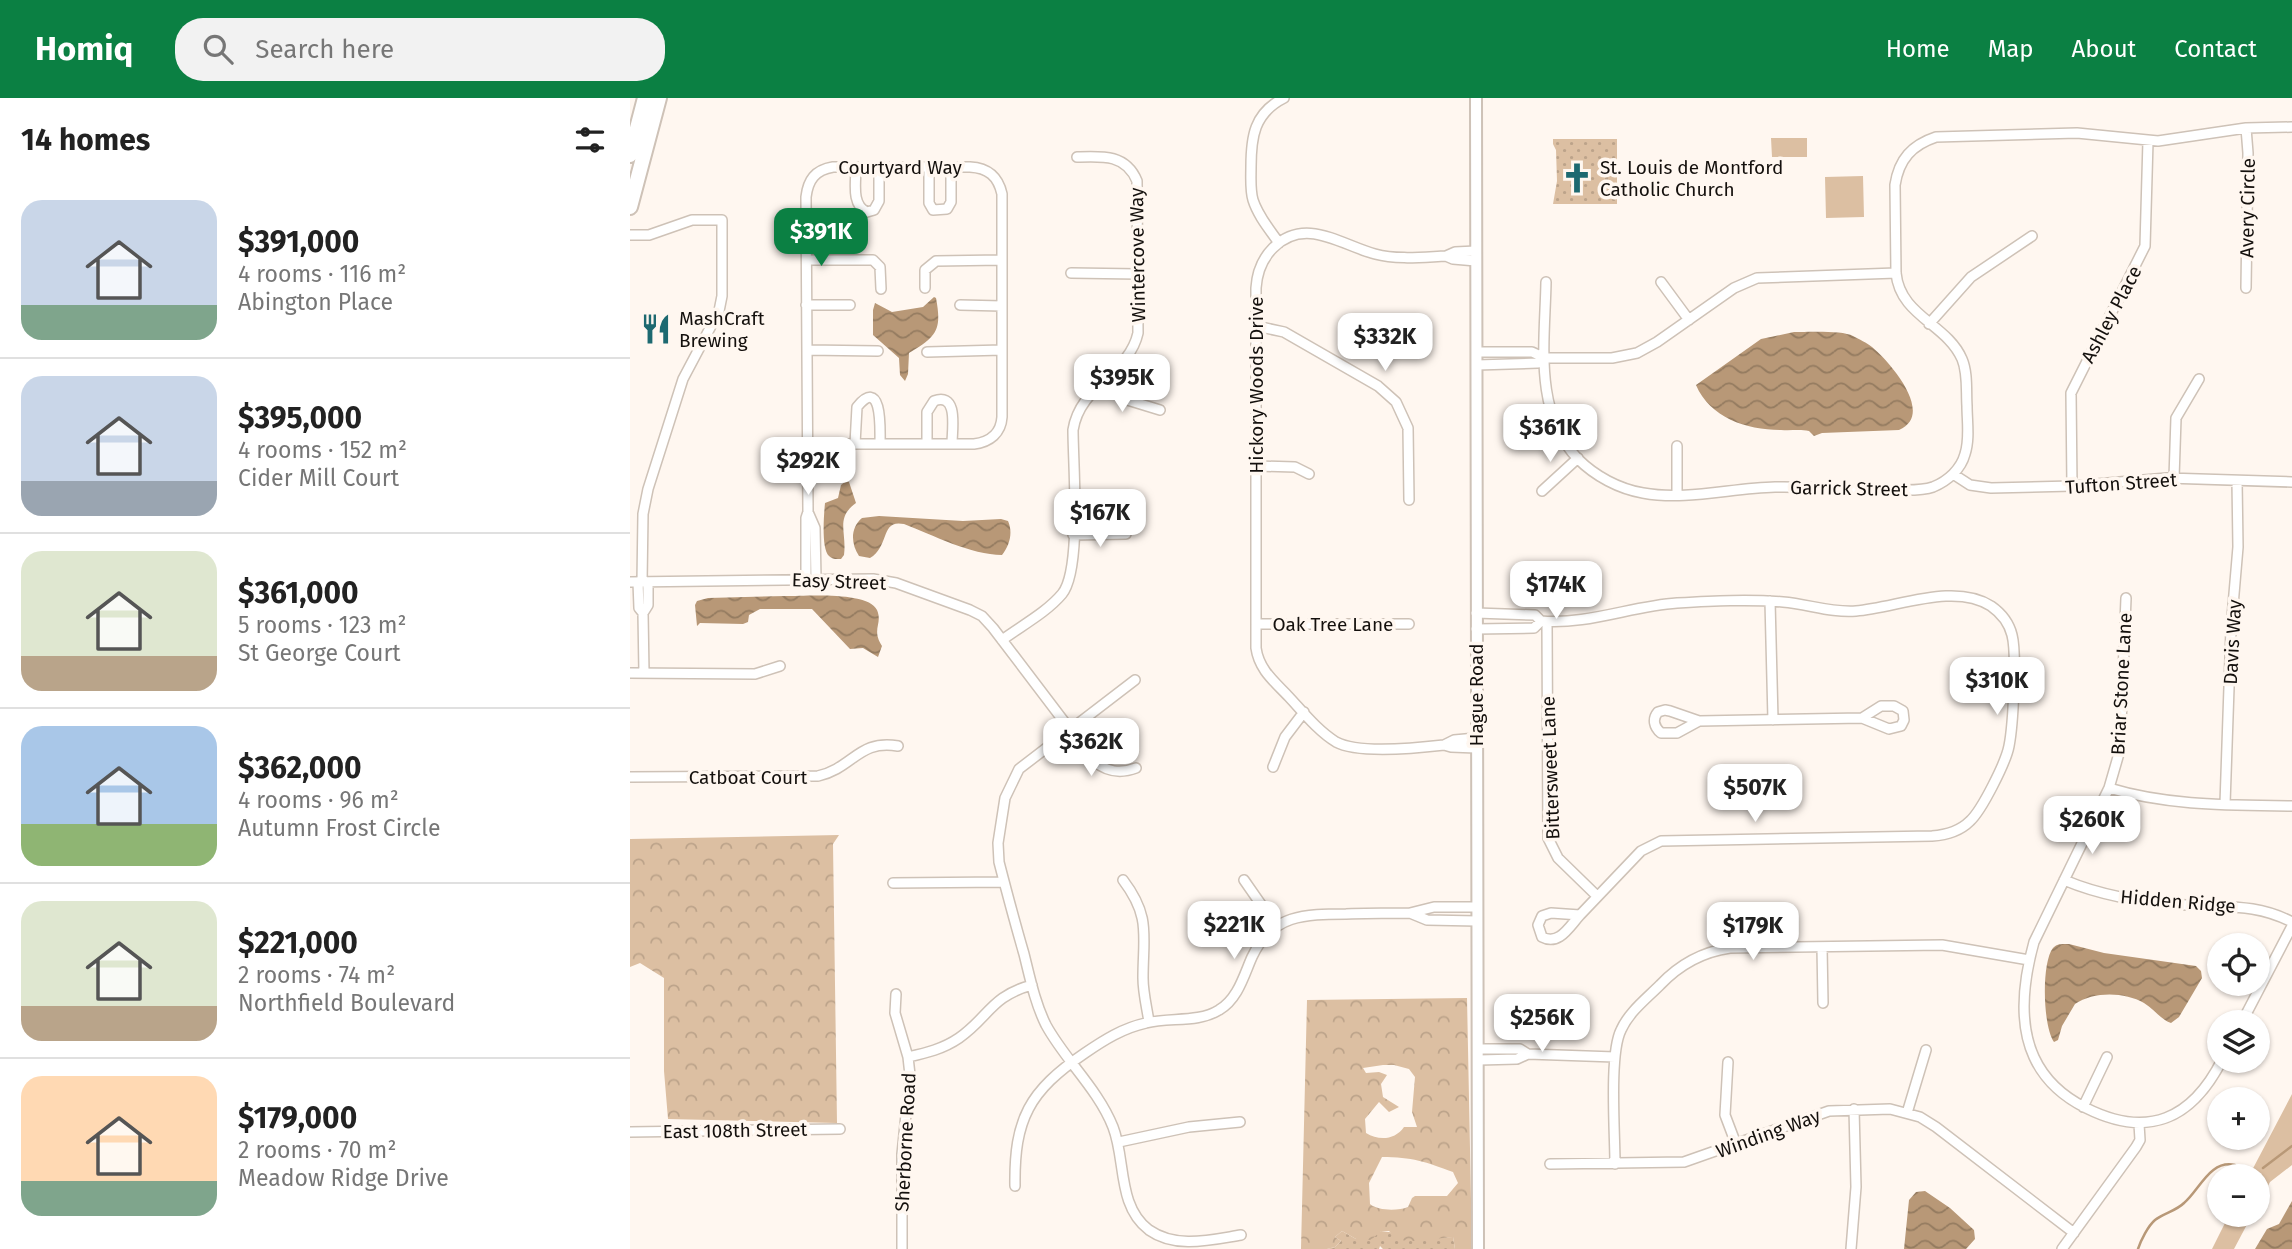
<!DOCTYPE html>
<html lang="en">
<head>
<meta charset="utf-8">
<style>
  body { margin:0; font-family:"Fira Sans",sans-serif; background:#f2f2f2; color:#222; height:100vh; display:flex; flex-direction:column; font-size:26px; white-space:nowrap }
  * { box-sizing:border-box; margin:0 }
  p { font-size:23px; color:#767676 }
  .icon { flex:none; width:38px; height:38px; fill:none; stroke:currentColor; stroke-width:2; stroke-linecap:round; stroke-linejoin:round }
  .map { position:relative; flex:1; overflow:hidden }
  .panel { display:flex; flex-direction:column; background:#fff; width:630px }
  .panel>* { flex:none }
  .controls { position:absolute; left:1577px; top:835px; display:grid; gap:14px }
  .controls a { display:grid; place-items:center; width:63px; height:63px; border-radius:50%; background:#fff; box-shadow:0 2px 5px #0004; font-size:35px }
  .price { position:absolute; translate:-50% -60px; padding:0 16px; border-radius:14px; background:#fff; color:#222; font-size:23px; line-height:46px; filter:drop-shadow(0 2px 4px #0008) }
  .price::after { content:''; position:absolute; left:50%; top:42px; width:21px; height:16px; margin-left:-10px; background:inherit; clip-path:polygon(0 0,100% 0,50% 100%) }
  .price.active { background:#0b8043; color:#fff }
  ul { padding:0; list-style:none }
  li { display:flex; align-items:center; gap:21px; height:175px; padding:0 21px }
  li+li { border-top:2px solid #e0e0e0 }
  li span { display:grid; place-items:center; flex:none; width:196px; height:140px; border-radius:21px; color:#555 }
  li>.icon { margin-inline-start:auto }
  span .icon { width:84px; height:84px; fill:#fffc; stroke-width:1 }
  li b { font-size:30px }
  h2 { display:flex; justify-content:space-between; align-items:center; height:84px; padding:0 21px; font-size:30px }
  header { display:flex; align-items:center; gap:42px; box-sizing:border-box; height:98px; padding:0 35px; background:#0b8043; color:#fff }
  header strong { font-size:33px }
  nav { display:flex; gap:38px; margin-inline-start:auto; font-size:24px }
  .search { width:490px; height:63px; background:#f2f2f2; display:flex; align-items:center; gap:18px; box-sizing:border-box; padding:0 24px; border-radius:28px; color:#767676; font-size:26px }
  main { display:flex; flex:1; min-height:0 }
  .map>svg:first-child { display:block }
</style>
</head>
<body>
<header>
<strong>Homiq</strong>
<div class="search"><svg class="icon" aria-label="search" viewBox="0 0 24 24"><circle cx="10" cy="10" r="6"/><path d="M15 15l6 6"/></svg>Search here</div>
<nav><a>Home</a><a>Map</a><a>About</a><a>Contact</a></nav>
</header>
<main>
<section class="panel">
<h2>14 homes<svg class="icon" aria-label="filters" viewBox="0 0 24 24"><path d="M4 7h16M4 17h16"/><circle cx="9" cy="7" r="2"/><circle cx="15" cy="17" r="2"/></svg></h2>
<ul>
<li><span style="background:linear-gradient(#c9d6e8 75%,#7fa58c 0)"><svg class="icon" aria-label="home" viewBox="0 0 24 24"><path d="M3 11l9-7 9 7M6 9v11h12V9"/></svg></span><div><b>$391,000</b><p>4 rooms · 116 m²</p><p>Abington Place</p></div></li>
<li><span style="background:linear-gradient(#c9d6e8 75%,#9aa5b1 0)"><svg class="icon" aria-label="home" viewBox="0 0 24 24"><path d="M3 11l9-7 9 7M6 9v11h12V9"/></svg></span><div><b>$395,000</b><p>4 rooms · 152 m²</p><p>Cider Mill Court</p></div></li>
<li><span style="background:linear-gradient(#dfe7d0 75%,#b9a48a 0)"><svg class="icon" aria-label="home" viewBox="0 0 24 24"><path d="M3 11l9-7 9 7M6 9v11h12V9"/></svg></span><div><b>$361,000</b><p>5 rooms · 123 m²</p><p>St George Court</p></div></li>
<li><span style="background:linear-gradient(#a9c7e8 70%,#8fb573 0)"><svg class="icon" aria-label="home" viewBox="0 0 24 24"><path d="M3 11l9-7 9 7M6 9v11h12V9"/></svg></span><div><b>$362,000</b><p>4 rooms · 96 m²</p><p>Autumn Frost Circle</p></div></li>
<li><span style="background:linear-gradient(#dfe7d0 75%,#b9a48a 0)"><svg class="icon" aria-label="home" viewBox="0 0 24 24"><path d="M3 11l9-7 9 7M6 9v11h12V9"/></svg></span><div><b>$221,000</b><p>2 rooms · 74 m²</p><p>Northfield Boulevard</p></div></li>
<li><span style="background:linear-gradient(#ffd9b3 75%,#7fa58c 0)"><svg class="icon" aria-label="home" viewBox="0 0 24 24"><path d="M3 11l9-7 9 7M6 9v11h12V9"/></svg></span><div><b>$179,000</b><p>2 rooms · 70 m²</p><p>Meadow Ridge Drive</p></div></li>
</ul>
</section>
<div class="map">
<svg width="1662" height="1151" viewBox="0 0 1662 1151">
  <defs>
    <pattern id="grass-dots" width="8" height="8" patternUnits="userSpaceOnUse" patternTransform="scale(1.75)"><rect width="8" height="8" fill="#dcbfa2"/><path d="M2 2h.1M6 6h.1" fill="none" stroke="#bca38a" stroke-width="1.8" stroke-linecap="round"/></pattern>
    <pattern id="forest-crowns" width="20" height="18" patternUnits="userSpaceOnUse" patternTransform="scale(1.75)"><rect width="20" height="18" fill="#dcbfa2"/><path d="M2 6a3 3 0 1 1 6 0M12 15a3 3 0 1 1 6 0" fill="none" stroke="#bca38a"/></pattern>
    <pattern id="water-waves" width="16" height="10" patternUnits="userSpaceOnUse" patternTransform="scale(1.75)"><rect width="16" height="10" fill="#b89877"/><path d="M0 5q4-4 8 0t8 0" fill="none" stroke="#947b60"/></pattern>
  </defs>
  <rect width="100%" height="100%" fill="#fff7f0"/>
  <path fill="url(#grass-dots)" d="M 923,41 L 987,41 L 987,106 L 923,106 L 927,83 L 926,52 L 923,46 Z
    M 712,1133 L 726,1141 L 751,1133 L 805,1140 L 823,1139 L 825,1151 L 753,1151 L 750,1148 L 749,1151 L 697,1151 L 705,1149 L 711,1143 L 705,1139 Z"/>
  <path fill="url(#forest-crowns)" fill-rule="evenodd" d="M 209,737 L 203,746 L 207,1025 L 38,1021 L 34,973 L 34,880 L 10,865 L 0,869 L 0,741 Z
    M 837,900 L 842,1151 L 825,1151 L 823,1139 L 783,1143 L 768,1142 L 759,1133 L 751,1133 L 741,1142 L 726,1141 L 712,1133 L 705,1139 L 711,1143 L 705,1149 L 697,1151 L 671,1151 L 677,902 ZM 753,967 L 764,967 L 779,971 L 785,979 L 782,1014 L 787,1029 L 774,1029 C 765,1042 749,1043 736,1035 L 735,1021 L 749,1004 L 759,1014 L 769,1009 L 753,999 L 751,986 L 757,977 L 749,974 L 736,975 L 733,970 ZM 752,1059 C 782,1059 796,1064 823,1074 L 828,1085 L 817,1098 L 785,1098 L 782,1100 L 778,1109 C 768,1113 748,1113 740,1106 L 739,1085 Z"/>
  <path fill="#dcbfa2" d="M 1141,40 L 1177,40 L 1177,59 L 1142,59 Z
    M 1233,78 L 1234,119 L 1196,120 L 1195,79 Z
    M 1662,996 L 1662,1067 L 1640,1084 L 1628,1107 L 1628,1078 L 1619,1078 Z
    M 1599,1117 L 1622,1117 L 1604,1151 L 1582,1151 Z"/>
  <path fill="url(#water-waves)" d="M 304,199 L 306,200 C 312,232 307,238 279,255 L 278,276 L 275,283 L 270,277 L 269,260 L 243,237 L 243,212 L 245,205 L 262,214 L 293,209 Z
    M 1164,234 C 1177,234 1213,232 1223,238 C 1229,241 1237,245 1242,249 C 1259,263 1306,316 1269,332 L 1192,335 L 1184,338 L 1179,333 C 1169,331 1161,333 1151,332 C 1117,332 1080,320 1066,287 L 1131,241 Z
    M 216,383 L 219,384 L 226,405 C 205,420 217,434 214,457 L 211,461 C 207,461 203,462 199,458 C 191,451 194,416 195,405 L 208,400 L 211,387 Z
    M 249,418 L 333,423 L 371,421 L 378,423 C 383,434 380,447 372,457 C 341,457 303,437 274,426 C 250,421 260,448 240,460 L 229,458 C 221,446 220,430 232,420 Z
    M 156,498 C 175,498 239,493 247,512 C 253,526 241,531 252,548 L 248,559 L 233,550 L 220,551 L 182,511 L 130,511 L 119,517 L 118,524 L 113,526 L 70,525 L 67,528 L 65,507 L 67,503 L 78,500 Z
    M 1439,846 L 1474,855 L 1566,868 L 1571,873 L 1572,880 L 1549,919 L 1541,925 C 1530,921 1524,911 1514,905 C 1495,894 1464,893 1445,906 L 1432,928 L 1428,942 L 1424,944 C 1413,929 1411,865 1423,850 C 1427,845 1433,846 1439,846 Z
    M 1295,1093 L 1320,1110 L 1344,1132 L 1345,1141 L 1336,1151 L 1274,1151 L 1279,1102 L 1286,1094 Z
    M 1662,1103 L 1662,1151 L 1625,1151 L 1637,1131 L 1649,1126 Z"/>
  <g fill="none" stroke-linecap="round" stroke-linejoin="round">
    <path stroke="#b89877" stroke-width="2.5" d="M 1612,1070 L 1618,1073
      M 1633,1070 L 1662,1048
      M 1508,1151 C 1511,1142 1518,1128 1525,1122 C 1534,1115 1546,1113 1554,1105 C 1569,1093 1580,1061 1605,1067"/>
    <g stroke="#cec2b7" stroke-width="12">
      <path id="minor" d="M 226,69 C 226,84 221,107 237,114 L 244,112 L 249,103 L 249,69
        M 299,69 L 299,105 L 303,112 L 317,111 L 321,104 L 321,69
        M 0,137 L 19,137 L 62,122 L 92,122 L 92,198 L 89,213 L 53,281 L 18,391 L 13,416 L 12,484
        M 649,145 C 640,132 628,118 623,102 C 620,92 621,80 621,69 C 621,39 624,15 654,0
        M 177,162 L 243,162 L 250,169 L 251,191
        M 846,163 L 823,161 L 816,158 L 825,154 L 846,153
        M 441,175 L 508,176
        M 916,184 C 915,243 903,314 948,361 C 965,378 989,391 1013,395 C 1056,403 1101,390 1145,389 C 1185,388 1226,393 1266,392 C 1278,392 1292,393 1303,389 C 1318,383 1331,371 1335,356 C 1340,341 1337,323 1337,308 C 1336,293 1338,275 1332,261 C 1317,226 1270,218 1266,175 L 1265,87 C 1269,61 1282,47 1306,39 L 1447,35 L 1528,43 L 1616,30 L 1662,29
        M 1031,184 L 1059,222
        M 295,190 L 295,172 L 306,163 L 372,162
        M 1616,190 L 1618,55 L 1616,30
        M 176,207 L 220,207
        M 330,207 L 372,208
        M 1299,226 L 1341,179 L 1402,138
        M 626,228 L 654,234 L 748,288 L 766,304 L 778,330 L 779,402
        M 177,252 L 248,253
        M 297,254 L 372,252
        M 847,254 L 902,254 L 915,260 L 908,265 L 847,267
        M 915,260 L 982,260 L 1007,255 L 1027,244 L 1104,190 L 1127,180 L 1266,175
        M 473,284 L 494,301 L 530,312
        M 177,346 L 344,346 C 360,344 371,335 372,319 L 372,96 C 368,78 358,70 340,69 L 203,69 C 185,72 178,82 176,99 L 178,414
        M 225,346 L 227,309 C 253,277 250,334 250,346
        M 297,346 L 297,314 L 304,303 C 329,294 322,331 322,346
        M 1047,348 L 1047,396
        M 627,368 L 665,369 L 679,376
        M 1323,376 L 1340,387 L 1361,390 L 1442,388 L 1537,380 L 1662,384
        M 1544,380 L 1546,320 L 1569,281
        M 1442,388 L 1441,295 L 1515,148 L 1518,43
        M 912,393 L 948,360
        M 443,437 L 496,436
        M 176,481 L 176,420 L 178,414 L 185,430 L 186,481
        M 0,484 L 243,481 L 266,485 L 340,512 L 352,518 L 363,530 L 464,663 C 477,674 490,676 506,670
        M 8,484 L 9,510 L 13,515 L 18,507 L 18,484
        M 1496,500 L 1490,652 L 1479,690 L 1404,844 C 1394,880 1388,924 1404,959 C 1415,983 1434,999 1456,1010 C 1518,1041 1562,1021 1592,962
        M 1140,503 L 1143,622
        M 13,515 L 14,575
        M 846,515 L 905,517 L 911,523 L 904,530 L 846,531
        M 911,523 C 957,527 1002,508 1047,505 C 1082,503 1119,501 1153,504 C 1178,506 1201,515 1226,513 C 1266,510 1324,484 1361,508 C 1371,515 1379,525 1382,537 C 1387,556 1383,628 1379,648 C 1376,664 1352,712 1340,723 C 1330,733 1317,737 1302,738 L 1031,743 L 1011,753 L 950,817
        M 917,524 L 918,740 L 928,760 L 967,798
        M 626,526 L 779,526
        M 372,542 C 391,528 417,514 432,496 C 452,472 443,367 443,332 C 450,287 499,276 508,235 L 507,83 C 496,56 472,58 447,59
        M 0,575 L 125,576 L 150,568
        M 505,582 L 389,671 L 375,700 L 368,745 L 369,764 C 377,795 385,825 394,856 C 400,880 405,905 416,927 C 435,962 468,991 483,1029 C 496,1062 487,1108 519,1132 C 546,1151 580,1142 611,1137
        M 1251,608 L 1264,608 L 1273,613 L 1274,622 L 1271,628 L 1259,631 L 1232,620 Z
        M 1035,612 L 1040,613 L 1069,623 L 1047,635 L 1031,635 C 1024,629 1022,621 1028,614 Z
        M 1069,623 L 1232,620
        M 846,640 L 824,642 L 814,647 L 821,649 L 846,650
        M 814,647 C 788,650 728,656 706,644 C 688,633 673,614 659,599 C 645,584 629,572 626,550 L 626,190 C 627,174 632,161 643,150 C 675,118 711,147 745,156 C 768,162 793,159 816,158
        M 643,669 L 655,639 L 674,614
        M 0,679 L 188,678 C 223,670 229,641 268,648
        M 1479,690 C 1538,708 1601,707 1662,708
        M 1595,706 L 1601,531 L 1608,449 L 1607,383
        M 493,782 C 521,819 513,837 513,880 C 513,895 517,910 519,924
        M 614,782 L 646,828
        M 1434,782 C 1472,798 1515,805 1556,807 C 1596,810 1625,805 1662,824
        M 263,785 L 374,784
        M 847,809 L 804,809 L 780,815 L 797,822 L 847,823
        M 921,815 L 950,817 C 939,829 929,848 912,839 L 908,827 L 912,818 Z
        M 1192,849 L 1193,905
        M 266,896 L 265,915 L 278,959 L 280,977 L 272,1056 L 272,1151
        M 1612,924 L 1662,828
        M 898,956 L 985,959
        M 278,959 C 296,955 313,951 329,940 C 359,919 361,898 402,887
        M 849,962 L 887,961 L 898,956 L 890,951 L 849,951
        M 1098,964 L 1095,1017 L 1106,1046
        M 1453,1009 L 1477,959
        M 1277,1015 L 1296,952
        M 0,1034 L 210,1031
        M 489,1044 L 559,1029 L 610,1024
        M 920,1066 L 1054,1064 L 1199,1013 L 1260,1011 L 1290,1019 L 1306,1029 L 1444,1135
        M 985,1066 C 985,1035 979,956 991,932 C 999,914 1016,901 1030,887 C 1049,867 1071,854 1100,850 L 1312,847 L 1399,862
        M 385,1088 C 384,1021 399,993 455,955 C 474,942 493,930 516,925 C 540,919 568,925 589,912 C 608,901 614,877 622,859 C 642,816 675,816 716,816 C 738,815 759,815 780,815
        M 1221,1151 L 1226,1089 L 1224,1011
        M 1432,1151 L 1506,1049 L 1510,1042 L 1509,1026"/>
    </g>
    <g stroke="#cec2b7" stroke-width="14">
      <path id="tertiary" d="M 846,0 L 848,1151"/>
    </g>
    <g stroke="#cec2b7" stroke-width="18">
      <path id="primary" d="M 0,57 L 15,0
        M 0,109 L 29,0"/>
    </g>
    <use href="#minor" stroke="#fff" stroke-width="9"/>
    <use href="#tertiary" stroke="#fff" stroke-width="10"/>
    <use href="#primary" stroke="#fff" stroke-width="14"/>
  </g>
  <defs>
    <g id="church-bare" transform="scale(2.415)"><path d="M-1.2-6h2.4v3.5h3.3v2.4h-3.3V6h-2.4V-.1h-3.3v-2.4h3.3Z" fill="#1d6970" stroke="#fff7f0" stroke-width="2.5" paint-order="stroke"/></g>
    <g id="restaurant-bare" transform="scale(2.415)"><path d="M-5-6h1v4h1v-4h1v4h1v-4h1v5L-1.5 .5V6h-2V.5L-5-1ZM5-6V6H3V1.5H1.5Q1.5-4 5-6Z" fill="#1d6970" stroke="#fff7f0" stroke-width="2.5" paint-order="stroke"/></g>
  </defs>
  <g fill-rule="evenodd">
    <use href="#church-bare" x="947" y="80"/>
    <use href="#restaurant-bare" x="26" y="231"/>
  </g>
  <g text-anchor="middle" stroke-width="7" stroke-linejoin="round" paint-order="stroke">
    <g font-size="19" fill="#14100d" stroke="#fff7f0">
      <text x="270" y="76">Courtyard Way</text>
      <text transform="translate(1617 110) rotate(-89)" y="7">Avery Circle</text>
      <text transform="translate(507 157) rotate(-91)" y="7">Wintercove Way</text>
      <text transform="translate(1481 216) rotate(-62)" y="7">Ashley Place</text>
      <text transform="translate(626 287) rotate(-90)" y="7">Hickory Woods Drive</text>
      <text transform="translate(1491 385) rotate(-4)" y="7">Tufton Street</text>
      <text transform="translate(1219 390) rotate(1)" y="7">Garrick Street</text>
      <text transform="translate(209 483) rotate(2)" y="7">Easy Street</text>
      <text x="703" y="533">Oak Tree Lane</text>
      <text transform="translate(1602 544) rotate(-87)" y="7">Davis Way</text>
      <text transform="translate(1491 586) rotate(-87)" y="7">Briar Stone Lane</text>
      <text transform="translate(846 597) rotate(-90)" y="7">Hague Road</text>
      <text transform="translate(920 670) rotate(-92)" y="7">Bittersweet Lane</text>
      <text x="118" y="686">Catboat Court</text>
      <text transform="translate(1548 803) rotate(5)" y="7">Hidden Ridge</text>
      <text transform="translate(105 1032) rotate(-1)" y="7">East 108th Street</text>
      <text transform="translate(1138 1035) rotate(-20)" y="7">Winding Way</text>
      <text transform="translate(275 1044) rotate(-87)" y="7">Sherborne Road</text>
    </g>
    <g font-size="19" fill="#14100d" stroke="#fff7f0" text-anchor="start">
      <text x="970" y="76">St. Louis de Montford<tspan x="970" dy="22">Catholic Church</tspan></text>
      <text x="49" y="227">MashCraft<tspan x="49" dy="22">Brewing</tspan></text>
    </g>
  </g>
</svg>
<div class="controls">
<a><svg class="icon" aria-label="locate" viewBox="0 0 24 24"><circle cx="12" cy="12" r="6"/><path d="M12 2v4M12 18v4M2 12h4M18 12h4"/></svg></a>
<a><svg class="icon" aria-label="layers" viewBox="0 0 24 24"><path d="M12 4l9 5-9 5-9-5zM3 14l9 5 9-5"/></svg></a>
<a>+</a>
<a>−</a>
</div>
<b class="price active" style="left:191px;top:170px">$391K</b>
<b class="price" style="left:755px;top:275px">$332K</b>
<b class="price" style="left:492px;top:316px">$395K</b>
<b class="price" style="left:920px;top:366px">$361K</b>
<b class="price" style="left:178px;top:399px">$292K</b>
<b class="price" style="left:470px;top:451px">$167K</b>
<b class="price" style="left:926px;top:523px">$174K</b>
<b class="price" style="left:1367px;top:619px">$310K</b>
<b class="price" style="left:461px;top:680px">$362K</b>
<b class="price" style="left:1125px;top:726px">$507K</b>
<b class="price" style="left:1462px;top:758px">$260K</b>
<b class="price" style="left:604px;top:863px">$221K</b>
<b class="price" style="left:1123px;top:864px">$179K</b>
<b class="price" style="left:912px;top:956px">$256K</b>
</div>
</main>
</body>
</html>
